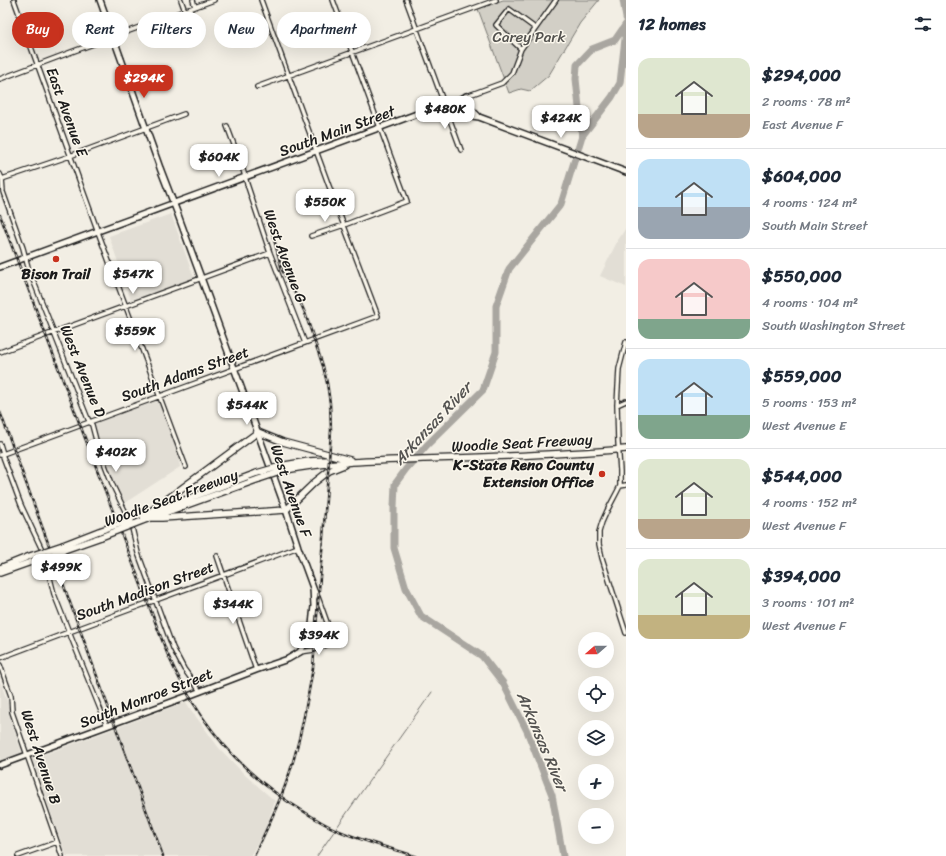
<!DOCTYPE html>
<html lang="en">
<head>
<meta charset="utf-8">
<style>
  body { margin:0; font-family:Sriracha,sans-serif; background:#f6f6f7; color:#1f2937; height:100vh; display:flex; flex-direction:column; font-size:15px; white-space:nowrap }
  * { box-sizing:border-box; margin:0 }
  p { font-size:13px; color:#747a83 }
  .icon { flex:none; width:22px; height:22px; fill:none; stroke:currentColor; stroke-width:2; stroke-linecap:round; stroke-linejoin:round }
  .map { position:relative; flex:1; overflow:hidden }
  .drawer { display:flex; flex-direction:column; background:#fff; width:320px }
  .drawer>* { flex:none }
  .guide { position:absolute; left:12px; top:12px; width:380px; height:36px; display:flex; gap:8px }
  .needle { width:26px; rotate:250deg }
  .tools { position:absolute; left:578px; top:632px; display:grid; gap:8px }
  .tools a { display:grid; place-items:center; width:36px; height:36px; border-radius:50%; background:#fff; box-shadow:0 4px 16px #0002; font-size:20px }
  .price { position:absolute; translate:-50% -34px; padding:0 9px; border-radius:8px; background:#fff; color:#222; font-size:13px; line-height:26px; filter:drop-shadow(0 1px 2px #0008) }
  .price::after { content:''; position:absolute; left:50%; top:24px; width:12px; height:9px; margin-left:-6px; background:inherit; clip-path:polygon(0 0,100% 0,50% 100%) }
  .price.current { background:#c8321e; color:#fff }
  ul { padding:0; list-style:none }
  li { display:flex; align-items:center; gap:12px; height:100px; padding:0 12px }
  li+li { border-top:1px solid #e0e1e3 }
  li span { display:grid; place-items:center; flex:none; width:112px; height:80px; border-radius:12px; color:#555 }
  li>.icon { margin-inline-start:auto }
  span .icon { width:48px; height:48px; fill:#fffc; stroke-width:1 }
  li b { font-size:17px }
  h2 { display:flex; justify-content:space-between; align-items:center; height:48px; padding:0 12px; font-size:17px }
  .chip { padding:0 14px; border-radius:18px; background:#fff; box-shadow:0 4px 16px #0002; font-size:14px; line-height:36px }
  .chip.current { background:#c8321e; color:#fff }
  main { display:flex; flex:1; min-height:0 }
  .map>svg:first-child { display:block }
</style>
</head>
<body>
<main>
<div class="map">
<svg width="626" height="856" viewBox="0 0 626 856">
  <rect width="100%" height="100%" fill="#f2eee4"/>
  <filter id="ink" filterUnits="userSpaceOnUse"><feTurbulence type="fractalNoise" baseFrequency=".025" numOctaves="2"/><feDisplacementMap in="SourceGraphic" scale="8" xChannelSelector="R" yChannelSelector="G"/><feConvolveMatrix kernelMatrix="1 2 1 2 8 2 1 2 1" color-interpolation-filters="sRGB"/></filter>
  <g filter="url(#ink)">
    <path fill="#e2ded5" d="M 171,214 L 194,278 L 131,300 L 109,236 Z
      M 626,228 L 626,287 L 600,276 L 618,240 Z
      M 159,400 L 178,453 L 180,467 L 123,504 L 116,489 L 101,449 L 93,424 Z
      M 0,681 L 8,703 L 9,714 L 22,753 L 21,754 L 0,762 Z
      M 186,702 L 191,710 L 219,748 L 246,776 L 275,801 L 265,831 L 250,856 L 66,856 L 32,759 Z"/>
    <path fill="#d2cfc6" stroke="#777671" d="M 503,0 L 599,0 L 580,23 L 549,75 L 530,91 L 521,89 L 509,93 L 478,9 Z"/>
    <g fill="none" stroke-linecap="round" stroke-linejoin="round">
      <path stroke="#716f6b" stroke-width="1" d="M 317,856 L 369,781 L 432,692"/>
      <path stroke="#a9a6a0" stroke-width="7" d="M 623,0 L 626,18
        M 582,136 L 612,97 L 620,83 L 626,30
        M 563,856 L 552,795 L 527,731 L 503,683 L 482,656 L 421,616 L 406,588 L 394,548 L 394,507 L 395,484 L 406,469 L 427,445 L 483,390 L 496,352 L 496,306 L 509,269 L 561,204 L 582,136 L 576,79 L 577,65 L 592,49 L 615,40 L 626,24"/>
      <g stroke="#1c1c1c" stroke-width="6">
        <path id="street" d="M 14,0 L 98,232 L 186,467
          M 181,0 L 185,11
          M 193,0 L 195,7
          M 406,0 L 461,150
          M 521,49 L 496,25 L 509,9 L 535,28
          M 0,79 L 74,51 L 214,0
          M 257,87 L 496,0
          M 445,104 L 502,83 L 512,73 L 521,49 L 556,0
          M 227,126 L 242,166 L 247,184 L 270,253 L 305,343
          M 0,174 L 2,179 L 3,192 L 23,248 L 28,267 L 88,419 L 92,425 L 97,444 L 113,486 L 128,517 L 132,528 L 138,553 L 173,648 L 184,669 L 200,691
          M 2,179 L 70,156 L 184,114
          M 311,236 L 344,225 L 407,201 L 333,0
          M 626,342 L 619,369 L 617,405 L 618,442 L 620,471 L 620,486 L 617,492 L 607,511 L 602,522 L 599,532 L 599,544 L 602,558 L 626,633
          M 0,352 L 270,253
          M 617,405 L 626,401
          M 0,444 L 3,454
          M 2,454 L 21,505 L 44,554 L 54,594 L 69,632 L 107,726
          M 0,455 C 126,409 252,362 378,316 L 329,186 L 261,0
          M 620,486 L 626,485
          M 217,556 L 256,670
          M 300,652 L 314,650 L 334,642 L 318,597 L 314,589
          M 0,658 C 99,620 199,585 298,547
          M 0,665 L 11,696 L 12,712 L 62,856
          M 18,856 L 57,842"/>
      </g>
      <g stroke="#1c1c1c" stroke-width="8">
        <path id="secondary" d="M 466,96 L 471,109 L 478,116
          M 462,98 L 466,109 L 470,115
          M 0,267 L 444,104 L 472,116 L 479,117 L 626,172
          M 0,765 L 188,696 L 256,670 L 288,659 L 300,652 L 307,639 L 312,625 L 314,606 L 313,588 L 298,547 L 286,510 L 177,212 L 160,168 L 100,0"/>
      </g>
      <g stroke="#1c1c1c" stroke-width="8">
        <path id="primary" d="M 285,465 L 309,461 L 328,460
          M 286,470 C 331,461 377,461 423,459 C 490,457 558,455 626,449
          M 147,514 L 258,432 L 283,442 L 350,460
          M 152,518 L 162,518 L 286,510 L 315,482 L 329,471 L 344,465
          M 131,520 L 257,473
          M 142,521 L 259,479
          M 63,545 L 99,531
          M 64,550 L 101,537
          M 0,568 L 30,556
          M 0,573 L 31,562"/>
      </g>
      <use href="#street" stroke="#fbf7ec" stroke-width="3.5"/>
      <use href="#secondary" stroke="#fbf7ec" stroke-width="5"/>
      <use href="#primary" stroke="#fbf7ec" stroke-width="5.5"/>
      <g stroke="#1c1c1c" stroke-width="2.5">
        <path id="rail" d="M 0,215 L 167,653 C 196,719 240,774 303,811 C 314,818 325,825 337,830 C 362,841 389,848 415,856
          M 0,412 L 163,856
          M 254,856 C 265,833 276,810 285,786 C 299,748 306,708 313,668 L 329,460 L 331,430 L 330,403 L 327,383 L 323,366 L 305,313 L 301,304 L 286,277 L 282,270 L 268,216"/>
      </g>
      <use href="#rail" stroke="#fbf7ec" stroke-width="1" stroke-dasharray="3" stroke-linecap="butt"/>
      <g stroke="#1c1c1c" stroke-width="8" stroke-linecap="butt">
        <path id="primary-bridge" d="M 257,473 L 285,465
          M 259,479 L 286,470
          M 99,531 L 131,520
          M 101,537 L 142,521
          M 30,556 L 63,545
          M 31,562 L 64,550"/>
      </g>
      <use href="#primary-bridge" stroke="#fbf7ec" stroke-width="5.5"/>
    </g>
  </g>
  <g fill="#c8321e" stroke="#fbf7ec" stroke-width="1.5">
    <circle cx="56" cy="259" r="4"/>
    <circle cx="602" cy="474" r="4"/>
  </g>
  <g text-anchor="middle" stroke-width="3" stroke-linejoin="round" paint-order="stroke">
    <g font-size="15" fill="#53524f" stroke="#fbf7ec">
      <text x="529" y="42">Carey Park</text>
    </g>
    <g font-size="15" fill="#1c1c1c" stroke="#fbf7ec">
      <text transform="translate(67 112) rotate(70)" y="5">East Avenue E</text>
      <text transform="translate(337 131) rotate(-20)" y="5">South Main Street</text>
      <text transform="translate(285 256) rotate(70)" y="5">West Avenue G</text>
      <text transform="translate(83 371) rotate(68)" y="5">West Avenue D</text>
      <text transform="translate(185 374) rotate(-20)" y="5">South Adams Street</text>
      <text transform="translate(522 443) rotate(-3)" y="5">Woodie Seat Freeway</text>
      <text transform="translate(291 491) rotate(71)" y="5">West Avenue F</text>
      <text transform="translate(171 498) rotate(-20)" y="5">Woodie Seat Freeway</text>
      <text transform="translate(145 591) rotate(-20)" y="5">South Madison Street</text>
      <text transform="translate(146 698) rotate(-21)" y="5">South Monroe Street</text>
      <text transform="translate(41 757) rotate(72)" y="5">West Avenue B</text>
    </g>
    <g font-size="15" font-weight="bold" fill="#1c1c1c" stroke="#fbf7ec">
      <text x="56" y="279">Bison Trail</text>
      <text x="594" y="470" text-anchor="end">K-State Reno County<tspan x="594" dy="17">Extension Office</tspan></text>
    </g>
    <g font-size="16" font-style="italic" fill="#545351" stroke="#fbf7ec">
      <text transform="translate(432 423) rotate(-47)" y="6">Arkansas River</text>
      <text transform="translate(543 741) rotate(67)" y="6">Arkansas River</text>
    </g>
  </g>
</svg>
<div class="tools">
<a><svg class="needle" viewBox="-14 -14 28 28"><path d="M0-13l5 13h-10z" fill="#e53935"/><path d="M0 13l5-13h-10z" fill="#747a83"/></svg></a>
<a><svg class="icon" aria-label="locate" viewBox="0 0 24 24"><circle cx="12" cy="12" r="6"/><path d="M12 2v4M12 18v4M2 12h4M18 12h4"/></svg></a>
<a><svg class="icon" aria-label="layers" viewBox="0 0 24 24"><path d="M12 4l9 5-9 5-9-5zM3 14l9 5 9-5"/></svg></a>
<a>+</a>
<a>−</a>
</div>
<b class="price current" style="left:144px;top:99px">$294K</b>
<b class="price" style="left:445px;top:130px">$480K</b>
<b class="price" style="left:561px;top:139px">$424K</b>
<b class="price" style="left:219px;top:178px">$604K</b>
<b class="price" style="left:325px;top:223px">$550K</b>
<b class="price" style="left:133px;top:295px">$547K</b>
<b class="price" style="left:135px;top:352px">$559K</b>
<b class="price" style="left:247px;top:426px">$544K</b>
<b class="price" style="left:116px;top:473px">$402K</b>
<b class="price" style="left:61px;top:588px">$499K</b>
<b class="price" style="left:233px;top:625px">$344K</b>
<b class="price" style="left:319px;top:656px">$394K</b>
<div class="guide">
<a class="chip current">Buy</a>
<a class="chip">Rent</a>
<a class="chip">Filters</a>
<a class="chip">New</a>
<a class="chip">Apartment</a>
</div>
</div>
<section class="drawer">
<h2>12 homes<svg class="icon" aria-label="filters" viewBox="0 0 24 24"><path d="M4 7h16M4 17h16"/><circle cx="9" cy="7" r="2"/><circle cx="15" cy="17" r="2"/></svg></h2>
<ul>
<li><span style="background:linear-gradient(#dfe7d0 70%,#b9a48a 0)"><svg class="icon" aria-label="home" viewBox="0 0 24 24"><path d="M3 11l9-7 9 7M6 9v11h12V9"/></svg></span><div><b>$294,000</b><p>2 rooms · 78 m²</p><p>East Avenue F</p></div></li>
<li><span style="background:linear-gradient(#bfe0f5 60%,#9aa5b1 0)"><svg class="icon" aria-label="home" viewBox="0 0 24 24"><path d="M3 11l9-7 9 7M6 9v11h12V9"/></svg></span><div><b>$604,000</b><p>4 rooms · 124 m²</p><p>South Main Street</p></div></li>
<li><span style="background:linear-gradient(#f6c9c9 75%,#7fa58c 0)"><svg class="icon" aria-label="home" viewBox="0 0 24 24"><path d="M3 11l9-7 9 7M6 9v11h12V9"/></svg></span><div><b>$550,000</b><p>4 rooms · 104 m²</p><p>South Washington Street</p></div></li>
<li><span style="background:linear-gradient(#bfe0f5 70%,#7fa58c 0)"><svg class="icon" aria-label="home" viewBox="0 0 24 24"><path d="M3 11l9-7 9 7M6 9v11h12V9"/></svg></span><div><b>$559,000</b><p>5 rooms · 153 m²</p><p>West Avenue E</p></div></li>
<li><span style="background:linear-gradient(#dfe7d0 75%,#b9a48a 0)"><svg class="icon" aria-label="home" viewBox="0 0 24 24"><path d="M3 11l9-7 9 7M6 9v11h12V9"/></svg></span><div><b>$544,000</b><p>4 rooms · 152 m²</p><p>West Avenue F</p></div></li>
<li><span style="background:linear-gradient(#dfe7d0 70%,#c2b280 0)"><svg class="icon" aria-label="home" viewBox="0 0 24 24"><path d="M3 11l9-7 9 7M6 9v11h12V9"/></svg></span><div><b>$394,000</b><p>3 rooms · 101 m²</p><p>West Avenue F</p></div></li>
</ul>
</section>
</main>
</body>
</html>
